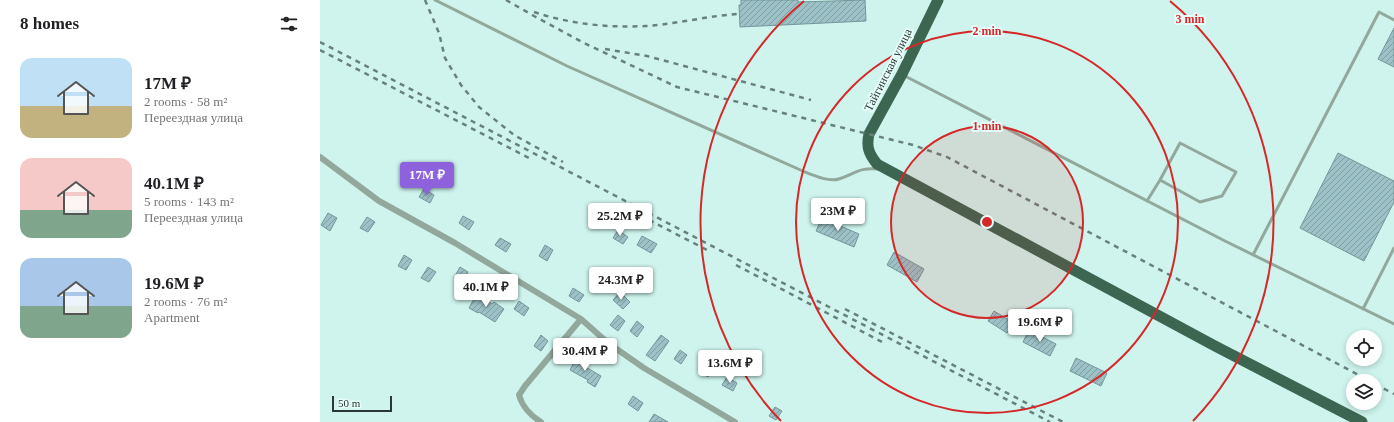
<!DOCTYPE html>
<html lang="en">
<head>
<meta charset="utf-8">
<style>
  body { margin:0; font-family:"Times New Roman",serif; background:#f6f6f6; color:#202124; height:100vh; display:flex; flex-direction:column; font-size:15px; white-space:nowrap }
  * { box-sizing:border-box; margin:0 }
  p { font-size:13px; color:#757577 }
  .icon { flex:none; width:22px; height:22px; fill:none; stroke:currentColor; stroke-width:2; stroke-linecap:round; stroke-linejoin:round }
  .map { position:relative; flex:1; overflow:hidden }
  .panel { display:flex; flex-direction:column; background:#fff; width:320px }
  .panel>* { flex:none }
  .buttons { position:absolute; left:1026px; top:330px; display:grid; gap:8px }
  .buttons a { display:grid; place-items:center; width:36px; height:36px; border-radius:50%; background:#fff; box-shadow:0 2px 6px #0003; font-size:20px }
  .scale { position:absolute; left:12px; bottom:10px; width:60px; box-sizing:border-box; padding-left:4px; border:2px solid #293835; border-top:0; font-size:11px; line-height:14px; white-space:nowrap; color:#293835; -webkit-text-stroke:3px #e7fdf9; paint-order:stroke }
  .price { position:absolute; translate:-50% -34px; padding:0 9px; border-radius:4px; background:#fff; color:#222; font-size:13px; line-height:26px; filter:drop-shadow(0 1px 2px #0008) }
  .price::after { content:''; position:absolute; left:50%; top:24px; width:12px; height:9px; margin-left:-6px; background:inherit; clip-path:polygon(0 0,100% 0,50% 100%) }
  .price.active { background:#8d62dc; color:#fff }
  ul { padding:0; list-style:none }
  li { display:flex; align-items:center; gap:12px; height:100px; padding:0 20px }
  li span { display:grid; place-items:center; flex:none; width:112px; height:80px; border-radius:12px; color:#555 }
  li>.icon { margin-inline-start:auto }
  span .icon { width:48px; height:48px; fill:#fffc; stroke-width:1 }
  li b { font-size:17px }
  h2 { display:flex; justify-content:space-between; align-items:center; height:48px; padding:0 20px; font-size:17px }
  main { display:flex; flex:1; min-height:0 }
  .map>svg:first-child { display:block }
</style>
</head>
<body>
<main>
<section class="panel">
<h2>8 homes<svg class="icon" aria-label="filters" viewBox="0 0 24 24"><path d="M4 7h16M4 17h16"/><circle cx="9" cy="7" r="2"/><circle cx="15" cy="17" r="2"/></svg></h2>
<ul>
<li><span style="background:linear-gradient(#bfe0f5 60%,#c2b280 0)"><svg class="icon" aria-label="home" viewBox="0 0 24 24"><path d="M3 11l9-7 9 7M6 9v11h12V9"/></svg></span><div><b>17M ₽</b><p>2 rooms · 58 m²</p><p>Переездная улица</p></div></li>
<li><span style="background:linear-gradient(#f6c9c9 65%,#7fa58c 0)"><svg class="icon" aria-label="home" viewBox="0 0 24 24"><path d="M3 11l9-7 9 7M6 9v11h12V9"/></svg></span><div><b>40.1M ₽</b><p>5 rooms · 143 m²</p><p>Переездная улица</p></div></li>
<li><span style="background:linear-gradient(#a9c7e8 60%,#7fa58c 0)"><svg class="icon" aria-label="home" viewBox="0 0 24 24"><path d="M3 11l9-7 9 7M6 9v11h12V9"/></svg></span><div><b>19.6M ₽</b><p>2 rooms · 76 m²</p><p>Apartment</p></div></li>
</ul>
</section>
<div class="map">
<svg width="1074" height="422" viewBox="0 0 1074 422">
  <defs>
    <pattern id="building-hatch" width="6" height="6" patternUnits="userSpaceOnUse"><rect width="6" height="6" fill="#9cc1c6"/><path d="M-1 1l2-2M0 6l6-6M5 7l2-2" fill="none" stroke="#7f9ea2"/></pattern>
  </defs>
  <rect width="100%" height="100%" fill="#cef4ed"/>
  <path fill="url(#building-hatch)" stroke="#73979b" d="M 421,0 L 478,0 L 478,2 L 545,0 L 546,21 L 420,27 L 419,5 L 421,5 Z
    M 1074,28 L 1074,67 L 1058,59 Z
    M 1018,153 L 1074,181 L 1074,202 L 1044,261 L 980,228 Z
    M 104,189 L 114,195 L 110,203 L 99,197 Z
    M 8,213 L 17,218 L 10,231 L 1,225 Z
    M 143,216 L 154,222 L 149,230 L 139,223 Z
    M 47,217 L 55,222 L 48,232 L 40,228 Z
    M 502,218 L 539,234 L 534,247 L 496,231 Z
    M 298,230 L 308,237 L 303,244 L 293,238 Z
    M 322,236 L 337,244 L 331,253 L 317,245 Z
    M 180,238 L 191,244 L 186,252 L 175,245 Z
    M 225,245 L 233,250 L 227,261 L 219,256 Z
    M 574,252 L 604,269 L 597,282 L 567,265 Z
    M 84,255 L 92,260 L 86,270 L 78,266 Z
    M 108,267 L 116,272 L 109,282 L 101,278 Z
    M 140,267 L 148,272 L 142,282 L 134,278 Z
    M 253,288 L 264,295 L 259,302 L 249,296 Z
    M 300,292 L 310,302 L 303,309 L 293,300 Z
    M 156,295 L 172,304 L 174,302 L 184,309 L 175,322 L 159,312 L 158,313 L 149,308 Z
    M 199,301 L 209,308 L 204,316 L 194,309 Z
    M 674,311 L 694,323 L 687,333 L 668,321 Z
    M 298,315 L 305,321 L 298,331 L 290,325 Z
    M 317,321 L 324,327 L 317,337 L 310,331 Z
    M 709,330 L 736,344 L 730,356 L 703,342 Z
    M 221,335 L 228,341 L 221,351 L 214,346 Z
    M 341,335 L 349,341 L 335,361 L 326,355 Z
    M 360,350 L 367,355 L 361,364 L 354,359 Z
    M 257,357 L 267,362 L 264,366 L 281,376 L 275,387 L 267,382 L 268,380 L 250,370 Z
    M 756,358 L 787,373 L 781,386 L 750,371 Z
    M 387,364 L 393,368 L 388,377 L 381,373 Z
    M 407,377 L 417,383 L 413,391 L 402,385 Z
    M 313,396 L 323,403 L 318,411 L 308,404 Z
    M 455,407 L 462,411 L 456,420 L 449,416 Z
    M 334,414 L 348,422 L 329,422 Z"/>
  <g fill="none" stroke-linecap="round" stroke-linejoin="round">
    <path stroke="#93a89c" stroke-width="3" d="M 115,0 L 247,66 L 485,172 C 495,176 509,182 519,179 C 535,174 539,167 558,169
      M 583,75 L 905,241 L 1074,324
      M 827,201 L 840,180 L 880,202 L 902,196 L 916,172 L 860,143 L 840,180
      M 933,255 L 1059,12 L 1074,20
      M 1043,309 L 1074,248"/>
    <path stroke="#93a89c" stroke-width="6" d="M 0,157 L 59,201 L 135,243 L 261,319 L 288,343 L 324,368 L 415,422
      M 221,422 C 211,416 202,406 199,395 L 205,386 L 261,319"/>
    <path stroke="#3c6651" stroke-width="11" d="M 618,0 L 582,74 L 549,134 C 546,147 549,154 557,164 L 895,346 L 1042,422"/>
    <path stroke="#69817c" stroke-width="2.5" stroke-dasharray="5 5" stroke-linecap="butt" d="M 105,0 L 119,33 L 125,58 L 141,85 L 159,107 L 194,135 L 243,162
      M 186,0 L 214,16 L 264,43 L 357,87 L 593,145 L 627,157 L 1050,381
      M 214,12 C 250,24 288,28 326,26 C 357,24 387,16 417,14
      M 0,42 L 730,422
      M 285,49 L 327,56 L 491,100
      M 0,50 L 211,159
      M 329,220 L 389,251
      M 416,265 L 562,342
      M 525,309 L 743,422
      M 1055,384 L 1074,394"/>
  </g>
  <circle cx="667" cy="222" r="96" fill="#d62828" fill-opacity=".12"/>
  <g fill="none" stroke="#d62828" stroke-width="2">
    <circle cx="667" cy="222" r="96"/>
    <circle cx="667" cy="222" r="191"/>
    <path d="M461 421A287 287 0 0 1 484 1M850 1A287 287 0 0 1 873 421"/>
  </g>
  <g text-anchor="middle" stroke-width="4" stroke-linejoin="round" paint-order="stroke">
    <g font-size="12" fill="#293835" stroke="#e7fdf9">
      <text transform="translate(568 70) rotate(-63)" y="4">Тайгинская улица</text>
    </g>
  </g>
  <circle cx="667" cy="222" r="6" fill="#d62828" stroke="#e7fdf9" stroke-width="2"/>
  <g font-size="12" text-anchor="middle" font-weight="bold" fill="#d62828" stroke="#e7fdf9" stroke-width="4" stroke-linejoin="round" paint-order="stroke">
    <text x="870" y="23">3 min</text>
    <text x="667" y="35">2 min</text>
    <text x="667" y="130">1 min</text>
  </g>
</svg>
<div class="buttons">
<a><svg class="icon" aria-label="locate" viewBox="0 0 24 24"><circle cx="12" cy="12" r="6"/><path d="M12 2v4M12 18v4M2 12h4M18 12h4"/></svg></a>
<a><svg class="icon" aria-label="layers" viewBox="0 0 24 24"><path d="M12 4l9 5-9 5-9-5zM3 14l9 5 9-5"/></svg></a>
</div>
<div class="scale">50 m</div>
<b class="price active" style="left:107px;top:196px">17M ₽</b>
<b class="price" style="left:518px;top:232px">23M ₽</b>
<b class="price" style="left:300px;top:237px">25.2M ₽</b>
<b class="price" style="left:301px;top:301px">24.3M ₽</b>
<b class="price" style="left:166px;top:308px">40.1M ₽</b>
<b class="price" style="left:720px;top:343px">19.6M ₽</b>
<b class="price" style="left:265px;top:372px">30.4M ₽</b>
<b class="price" style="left:410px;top:384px">13.6M ₽</b>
</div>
</main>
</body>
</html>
